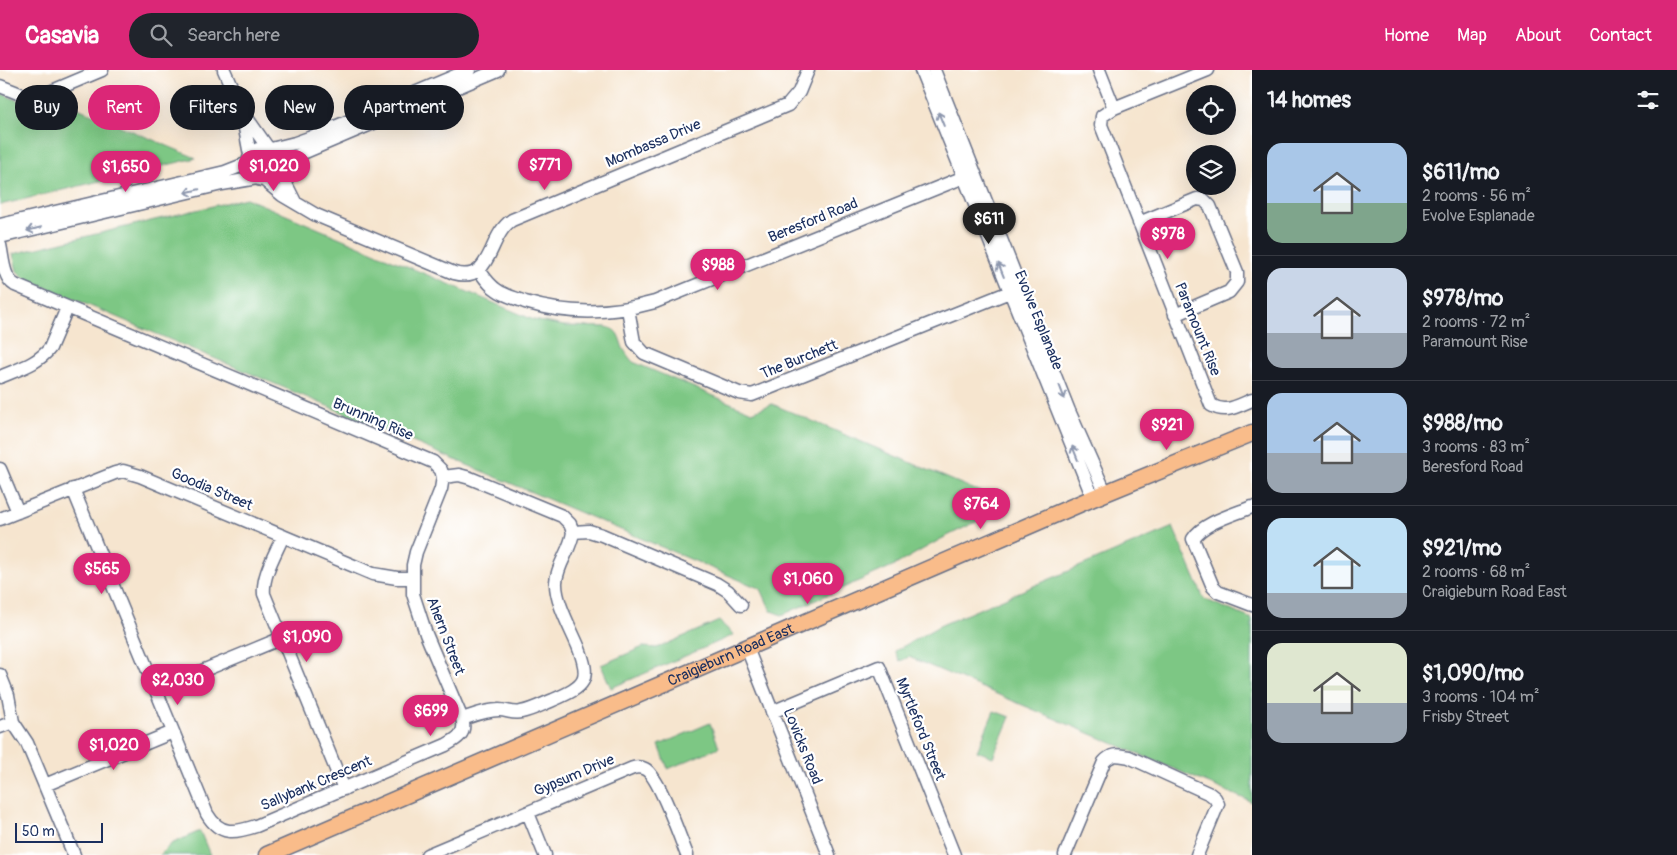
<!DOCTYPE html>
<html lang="en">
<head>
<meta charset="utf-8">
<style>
  body { margin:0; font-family:Pangolin,sans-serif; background:#20242c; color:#f1f3f6; height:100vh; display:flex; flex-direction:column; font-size:19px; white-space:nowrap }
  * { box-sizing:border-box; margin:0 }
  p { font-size:16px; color:#9ea1a6 }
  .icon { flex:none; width:28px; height:28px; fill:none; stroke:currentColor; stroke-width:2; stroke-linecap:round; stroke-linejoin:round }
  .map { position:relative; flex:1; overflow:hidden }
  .drawer { display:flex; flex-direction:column; background:#171b24; width:425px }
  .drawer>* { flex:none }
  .banner { position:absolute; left:15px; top:15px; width:475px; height:45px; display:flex; gap:10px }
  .controls { position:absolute; left:1186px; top:15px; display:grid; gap:10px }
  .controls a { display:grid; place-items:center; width:50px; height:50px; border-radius:50%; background:#171b24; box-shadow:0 5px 20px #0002; font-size:25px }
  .scale { position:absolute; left:15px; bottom:12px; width:88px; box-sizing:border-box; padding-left:5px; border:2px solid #1b2f5e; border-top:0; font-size:14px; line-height:18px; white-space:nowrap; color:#1b2f5e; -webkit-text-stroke:4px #fff; paint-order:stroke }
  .price { position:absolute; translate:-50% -42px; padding:0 11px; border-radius:18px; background:#db2777; color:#fff; font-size:16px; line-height:32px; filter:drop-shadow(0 1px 2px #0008) }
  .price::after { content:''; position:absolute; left:50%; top:30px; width:15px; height:11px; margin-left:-8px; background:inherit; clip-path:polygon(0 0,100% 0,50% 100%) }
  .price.active { background:#222; color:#fff }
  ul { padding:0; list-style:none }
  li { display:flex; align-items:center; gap:15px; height:125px; padding:0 15px }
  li+li { border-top:1px solid #363941 }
  li span { display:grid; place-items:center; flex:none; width:140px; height:100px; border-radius:15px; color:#555 }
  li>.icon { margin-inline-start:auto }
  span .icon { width:60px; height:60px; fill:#fffc; stroke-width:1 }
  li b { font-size:21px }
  h2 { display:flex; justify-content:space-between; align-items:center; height:60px; padding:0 15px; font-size:21px }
  .tag { padding:0 18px; border-radius:22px; background:#171b24; box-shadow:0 5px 20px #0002; font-size:18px; line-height:45px }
  .tag.active { background:#db2777; color:#fff }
  header { display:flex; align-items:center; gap:30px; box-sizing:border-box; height:70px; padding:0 25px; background:#db2777; color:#fff }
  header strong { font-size:24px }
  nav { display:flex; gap:28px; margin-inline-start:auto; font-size:18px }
  .search { width:350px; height:45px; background:#20242c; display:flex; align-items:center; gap:12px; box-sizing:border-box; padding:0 18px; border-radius:28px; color:#9ea1a6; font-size:19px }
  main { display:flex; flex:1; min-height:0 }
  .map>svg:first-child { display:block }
</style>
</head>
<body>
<header>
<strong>Casavia</strong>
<div class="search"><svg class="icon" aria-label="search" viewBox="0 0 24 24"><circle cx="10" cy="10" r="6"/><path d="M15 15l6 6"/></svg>Search here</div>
<nav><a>Home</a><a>Map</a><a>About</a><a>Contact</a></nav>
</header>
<main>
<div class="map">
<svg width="1252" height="785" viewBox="0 0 1252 785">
  <rect width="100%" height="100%" fill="#fff"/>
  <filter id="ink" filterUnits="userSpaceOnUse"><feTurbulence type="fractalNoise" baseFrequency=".02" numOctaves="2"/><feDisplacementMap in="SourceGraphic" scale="10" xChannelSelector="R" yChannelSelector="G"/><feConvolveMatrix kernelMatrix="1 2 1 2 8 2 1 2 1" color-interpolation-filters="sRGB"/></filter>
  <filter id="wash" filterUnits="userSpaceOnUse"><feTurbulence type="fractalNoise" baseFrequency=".0096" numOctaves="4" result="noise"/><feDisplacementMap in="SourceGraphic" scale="20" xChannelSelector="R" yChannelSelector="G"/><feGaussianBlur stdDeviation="1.12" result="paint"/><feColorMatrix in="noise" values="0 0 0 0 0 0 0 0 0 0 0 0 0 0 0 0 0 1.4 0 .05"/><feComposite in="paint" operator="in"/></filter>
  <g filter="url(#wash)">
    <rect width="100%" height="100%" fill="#f6e5cf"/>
    <path fill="#7dc784" stroke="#4c7b71" d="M 0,23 L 41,40 L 61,31 L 196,88 L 0,135 Z
      M 246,128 L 534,250 L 564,256 L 606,257 C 619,259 619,268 623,278 C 626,283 629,288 633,292 L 752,342 L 772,334 L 1011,435 L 941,469 L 897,494 L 782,545 L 771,541 L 761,519 L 24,208 L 17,201 L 13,184 Z
      M 1173,457 L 1204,529 L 1252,549 L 1252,732 L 909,587 L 900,591 L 895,581 L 939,556 Z
      M 719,551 L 734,565 L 611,618 L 601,595 L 643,577 L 657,578 Z
      M 994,641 L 1010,647 L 993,687 L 977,681 Z
      M 710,653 L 719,677 L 668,699 L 659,675 Z
      M 200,761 L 210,785 L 160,785 L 171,774 Z"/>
  </g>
  <g filter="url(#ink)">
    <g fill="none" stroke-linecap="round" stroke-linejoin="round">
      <g stroke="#686f86" stroke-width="15">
        <path id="minor" d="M 224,0 L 242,41 L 268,78
          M 921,0 L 1093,428
          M 934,0 L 1069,341 L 1106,424
          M 1099,0 L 1114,38
          M 1208,0 L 1114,38 L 1102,46 L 1101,55 L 1211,335 C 1226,344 1237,336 1252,330
          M 0,16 L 28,27 L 38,27 L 102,0
          M 243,48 L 250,85
          M248 94a16 16 0 1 1 32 0a16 16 0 1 1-32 0Z
          M 271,79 L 295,73 L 309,68 L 469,0
          M 280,97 L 298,85 L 498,0
          M 279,100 L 295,132
          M 264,110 L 282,125 L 316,145 L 454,203 C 493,214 487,166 512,150 L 788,35 L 799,22 L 808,0
          M 1139,153 L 1197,129 L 1204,130 L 1210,136 L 1237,202 L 1237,212 L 1229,222 L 1175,245
          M 0,155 L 225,102 L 248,93
          M 0,167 L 222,114 L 257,108
          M 0,175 C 3,188 3,208 15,215 L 433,392 L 441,400 L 443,407 L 459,405 L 470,408 L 562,446 L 570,454 L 573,462 L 589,461 L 602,465 L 717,514 L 728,521 L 741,535
          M 479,200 C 484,207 489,215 497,220 C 505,226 516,228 525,232 C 568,245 612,244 655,232 L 974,103
          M 628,239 L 634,272 L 644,283 L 739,323 L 752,325 L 1017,219
          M 0,307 C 18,299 38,294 50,278 L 67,238
          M 0,399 L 18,442
          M 443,407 L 441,419 L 416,482 L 413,495 L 413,524 L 426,564 L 462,649
          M 73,419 L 207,744 C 220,766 235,763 256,756 L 446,675 C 457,669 467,663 462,649 C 474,645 486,640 499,640 C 507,640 513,644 521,642 C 532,640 543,634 553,630 C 585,616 592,611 578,576 C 571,559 555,531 556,512 C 557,494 571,480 573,462
          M 1252,437 C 1235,444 1202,453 1193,469 L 1213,517 L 1218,522 L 1252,535
          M 0,449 L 115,403 L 123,401 L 140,406 L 373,504 L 397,508 L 413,508
          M 283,466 C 276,483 262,505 264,524 L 344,719
          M 747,578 L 829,785
          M 0,605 L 8,625 L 13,652 L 27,673 L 74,785
          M 156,620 L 282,568
          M 772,642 L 879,597 L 954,785
          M 0,657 L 13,652
          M 45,715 L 173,662
          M 528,743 L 545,785
          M 427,785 L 633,698 C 637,697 641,697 645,699 C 659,706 680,768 687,785
          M 1065,785 L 1104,692 C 1112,683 1117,685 1129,687 L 1210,724 L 1215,728 L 1218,734 L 1197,785"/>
      </g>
      <g stroke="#686f86" stroke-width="19">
        <g id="major">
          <path id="s1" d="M 267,785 L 1093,428 L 1252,363"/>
        </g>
      </g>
      <use href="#minor" stroke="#fff" stroke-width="12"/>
      <use href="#major" stroke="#f9bc8a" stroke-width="16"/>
    </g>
    <defs><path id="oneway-shaft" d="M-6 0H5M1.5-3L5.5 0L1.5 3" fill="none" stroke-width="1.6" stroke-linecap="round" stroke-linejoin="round" transform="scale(1.25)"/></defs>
    <g stroke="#8d97ae">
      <use href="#oneway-shaft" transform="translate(941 49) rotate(-112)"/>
      <use href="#oneway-shaft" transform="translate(192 121) rotate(167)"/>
      <use href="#oneway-shaft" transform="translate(34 159) rotate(167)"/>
      <use href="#oneway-shaft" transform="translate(1001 200) rotate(-112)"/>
      <use href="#oneway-shaft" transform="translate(1062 322) rotate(69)"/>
      <use href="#oneway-shaft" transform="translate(1075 383) rotate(-112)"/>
    </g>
  </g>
  <g text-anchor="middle" stroke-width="4.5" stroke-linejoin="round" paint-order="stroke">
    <g font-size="15" fill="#1b2f5e" stroke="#fff">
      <text transform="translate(653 73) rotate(-23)" y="5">Mombassa Drive</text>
      <text transform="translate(813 150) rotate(-22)" y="5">Beresford Road</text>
      <text transform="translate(1039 250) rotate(68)" y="5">Evolve Esplanade</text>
      <text transform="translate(1198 259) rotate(68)" y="5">Paramount Rise</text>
      <text transform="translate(799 289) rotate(-22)" y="5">The Burchett</text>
      <text transform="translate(373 349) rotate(23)" y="5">Brunning Rise</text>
      <text transform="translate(212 419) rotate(23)" y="5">Goodia Street</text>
      <text transform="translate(446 566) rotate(69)" y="5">Ahern Street</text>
      <text dy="5" stroke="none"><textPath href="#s1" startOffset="505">Craigieburn Road East</textPath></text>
      <text transform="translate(921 659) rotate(68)" y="5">Myrtleford Street</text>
      <text transform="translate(803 676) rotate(68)" y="5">Lovicks Road</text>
      <text transform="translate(574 705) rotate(-23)" y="5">Gypsum Drive</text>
      <text transform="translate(316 713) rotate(-23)" y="5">Sallybank Crescent</text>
    </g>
  </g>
</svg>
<div class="controls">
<a><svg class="icon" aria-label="locate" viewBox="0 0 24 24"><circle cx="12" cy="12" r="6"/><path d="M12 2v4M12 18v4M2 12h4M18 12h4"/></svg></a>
<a><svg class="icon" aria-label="layers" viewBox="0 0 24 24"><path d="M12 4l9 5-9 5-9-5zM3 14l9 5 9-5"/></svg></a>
</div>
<div class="scale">50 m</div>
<b class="price" style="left:545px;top:121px">$771</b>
<b class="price" style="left:274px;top:122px">$1,020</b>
<b class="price" style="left:126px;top:123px">$1,650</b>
<b class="price active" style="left:989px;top:175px">$611</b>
<b class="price" style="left:1168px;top:190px">$978</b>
<b class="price" style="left:718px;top:221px">$988</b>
<b class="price" style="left:1167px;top:381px">$921</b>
<b class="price" style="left:981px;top:460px">$764</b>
<b class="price" style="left:102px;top:525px">$565</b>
<b class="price" style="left:808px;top:535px">$1,060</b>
<b class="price" style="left:307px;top:593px">$1,090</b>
<b class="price" style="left:178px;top:636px">$2,030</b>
<b class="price" style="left:431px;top:667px">$699</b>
<b class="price" style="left:114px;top:701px">$1,020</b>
<div class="banner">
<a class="tag">Buy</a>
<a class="tag active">Rent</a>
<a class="tag">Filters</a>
<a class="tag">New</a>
<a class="tag">Apartment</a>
</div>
</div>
<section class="drawer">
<h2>14 homes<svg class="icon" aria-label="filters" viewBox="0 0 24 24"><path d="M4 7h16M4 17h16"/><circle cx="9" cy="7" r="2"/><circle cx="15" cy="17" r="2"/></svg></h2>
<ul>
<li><span style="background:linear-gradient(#a9c7e8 60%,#7fa58c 0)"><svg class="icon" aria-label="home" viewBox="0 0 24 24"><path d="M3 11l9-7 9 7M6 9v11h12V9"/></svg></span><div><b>$611/mo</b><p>2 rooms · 56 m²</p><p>Evolve Esplanade</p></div></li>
<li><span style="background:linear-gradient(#c9d6e8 65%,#9aa5b1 0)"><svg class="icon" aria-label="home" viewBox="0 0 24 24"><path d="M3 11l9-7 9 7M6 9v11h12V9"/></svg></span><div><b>$978/mo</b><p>2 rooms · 72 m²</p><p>Paramount Rise</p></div></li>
<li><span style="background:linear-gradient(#a9c7e8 60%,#9aa5b1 0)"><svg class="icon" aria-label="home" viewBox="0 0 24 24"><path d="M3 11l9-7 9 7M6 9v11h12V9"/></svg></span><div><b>$988/mo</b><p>3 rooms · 83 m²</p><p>Beresford Road</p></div></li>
<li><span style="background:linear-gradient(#bfe0f5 75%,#9aa5b1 0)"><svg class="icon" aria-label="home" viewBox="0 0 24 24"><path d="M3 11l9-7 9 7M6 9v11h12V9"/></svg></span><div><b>$921/mo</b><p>2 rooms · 68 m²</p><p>Craigieburn Road East</p></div></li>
<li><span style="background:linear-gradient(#dfe7d0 60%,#9aa5b1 0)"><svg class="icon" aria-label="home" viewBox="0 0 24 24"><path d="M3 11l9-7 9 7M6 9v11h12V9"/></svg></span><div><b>$1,090/mo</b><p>3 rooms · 104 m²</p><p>Frisby Street</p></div></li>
</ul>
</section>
</main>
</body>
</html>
